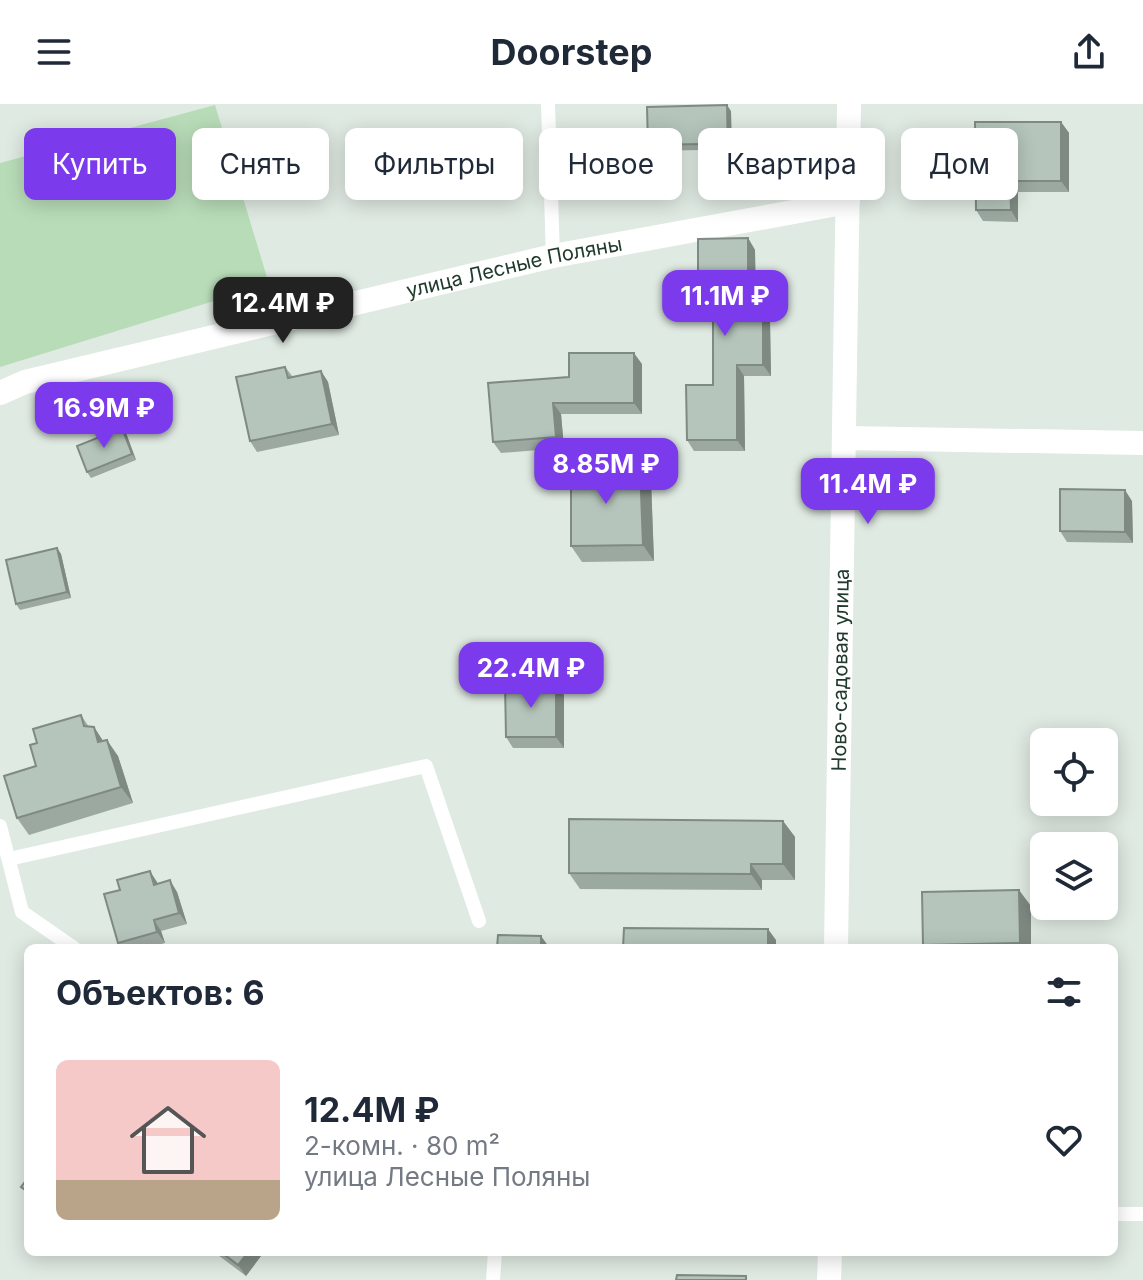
<!DOCTYPE html>
<html lang="ru">
<head>
<meta charset="utf-8">
<style>
  body { margin:0; font-family:Inter,sans-serif; background:#f6f6f7; color:#1f2937; height:100vh; display:flex; flex-direction:column; font-size:30px; white-space:nowrap }
  * { box-sizing:border-box; margin:0 }
  p { font-size:26px; color:#747a83 }
  .icon { flex:none; width:44px; height:44px; fill:none; stroke:currentColor; stroke-width:2; stroke-linecap:round; stroke-linejoin:round }
  .map { position:relative; flex:1; overflow:hidden }
  .panel { position:absolute; left:24px; top:840px; width:1094px; height:312px; display:flex; flex-direction:column; background:#fff; border-radius:12px; box-shadow:0 4px 20px #0003 }
  .panel>* { flex:none }
  .banner { position:absolute; left:24px; top:24px; width:1096px; height:72px; display:flex; gap:16px }
  .tools { position:absolute; left:1030px; top:624px; display:grid; gap:16px }
  .tools a { display:grid; place-items:center; width:88px; height:88px; border-radius:12px; background:#fff; box-shadow:0 4px 20px #0003; font-size:40px }
  .price { position:absolute; translate:-50% -68px; padding:0 18px; border-radius:16px; background:#7c3aed; color:#fff; font-size:26px; line-height:52px; filter:drop-shadow(0 2px 4px #0008) }
  .price::after { content:''; position:absolute; left:50%; top:48px; width:24px; height:18px; margin-left:-12px; background:inherit; clip-path:polygon(0 0,100% 0,50% 100%) }
  .price.current { background:#222; color:#fff }
  ul { padding:0; list-style:none }
  li { display:flex; align-items:center; gap:24px; height:200px; padding:0 32px }
  li span { display:grid; place-items:center; flex:none; width:224px; height:160px; border-radius:12px; color:#555 }
  li>.icon { margin-inline-start:auto }
  span .icon { width:96px; height:96px; fill:#fffc; stroke-width:1 }
  li b { font-size:34px }
  h2 { display:flex; justify-content:space-between; align-items:center; height:96px; padding:0 32px; font-size:34px }
  .chip { padding:0 28px; border-radius:12px; background:#fff; box-shadow:0 4px 20px #0003; font-size:28px; line-height:72px }
  .chip.current { background:#7c3aed; color:#fff }
  header { display:flex; justify-content:space-between; align-items:center; height:104px; padding:0 32px; background:#fff; font-size:36px; font-weight:700 }
  .map>svg:first-child { display:block }
</style>
</head>
<body>
<header><svg class="icon" aria-label="menu" viewBox="0 0 24 24"><path d="M4 6h16M4 12h16M4 18h16"/></svg>Doorstep<svg class="icon" aria-label="share" viewBox="0 0 24 24"><path d="M12 15V3M7 8l5-5 5 5M5 13v7h14v-7"/></svg></header>
<div class="map">
<svg width="1143" height="1176" viewBox="0 0 1143 1176">
  <rect width="100%" height="100%" fill="#dfeae2"/>
  <path fill="#b8dcb8" d="M 215,1 L 269,180 L 0,263 L 0,59 Z"/>
  <g fill="none" stroke-linecap="round" stroke-linejoin="round">
    <path stroke="#fff" stroke-width="14" d="M 548,0 L 553,152
      M 0,722 L 22,808 L 74,844
      M 9,755 L 426,662 L 479,817
      M 1114,1110 L 1143,1110
      M 493,1176 L 495,1148"/>
    <g stroke="#fff" stroke-width="24">
      <path id="s1" d="M 0,289 L 25,278 L 553,152 L 848,98"/>
      <path d="M 845,334 L 1143,339"/>
      <path id="s2" d="M 836,844 L 849,0"/>
      <path d="M 829,1176 L 830,1148"/>
    </g>
  </g>
  <path fill="#9ca9a1" d="M 731,7 L 732,58 L 705,59 L 701,53 L 701,46 L 652,47 L 648,41 Z
    M 1061,18 L 1069,29 L 1069,88 L 1018,88 L 1018,118 L 983,117 L 976,106 Z
    M 748,134 L 755,146 L 756,206 L 763,206 L 770,217 L 771,272 L 744,272 L 745,347 L 694,347 L 687,336 L 713,281 L 713,200 L 706,200 L 698,189 Z
    M 642,260 L 642,310 L 561,310 L 564,344 L 501,349 L 493,338 L 569,273 Z
    M 285,263 L 293,273 L 321,267 L 328,278 L 339,331 L 257,348 L 250,337 Z
    M 122,324 L 126,329 L 136,356 L 91,374 L 87,368 Z
    M 651,377 L 654,457 L 582,458 L 571,442 Z
    M 1132,397 L 1133,439 L 1067,438 L 1060,427 Z
    M 57,444 L 61,450 L 71,494 L 20,506 L 16,500 Z
    M 556,580 L 564,591 L 564,644 L 513,644 L 506,633 Z
    M 81,611 L 89,623 L 94,623 L 103,637 L 118,652 L 133,699 L 29,731 L 17,714 L 36,662 Z
    M 783,717 L 795,733 L 795,776 L 762,776 L 762,786 L 580,785 L 569,769 Z
    M 157,778 L 158,780 L 177,788 L 187,820 L 161,827 L 165,839 L 148,844 L 121,844 L 118,839 Z
    M 1031,802 L 1031,844 L 924,844 L 923,841 Z
    M 214,1148 L 264,1148 L 246,1172 Z"/>
  <path fill="#7f8a83" d="M 727,1 L 731,7 L 732,58 L 728,52 Z
    M 1061,18 L 1069,29 L 1069,88 L 1061,77 Z
    M 1010,77 L 1018,88 L 1018,118 L 1011,106 Z
    M 748,134 L 755,146 L 756,217 L 748,206 Z
    M 763,206 L 770,217 L 771,272 L 763,261 Z
    M 634,249 L 642,260 L 642,310 L 634,299 Z
    M 737,261 L 744,272 L 745,347 L 737,336 Z
    M 321,267 L 328,278 L 339,331 L 332,320 Z
    M 553,299 L 561,310 L 564,344 L 556,333 Z
    M 122,324 L 126,329 L 136,356 L 132,350 Z
    M 640,361 L 651,377 L 654,457 L 643,441 Z
    M 1125,386 L 1132,397 L 1133,439 L 1125,428 Z
    M 57,444 L 61,450 L 71,494 L 67,488 Z
    M 556,580 L 564,591 L 564,644 L 556,633 Z
    M 94,623 L 105,640 L 98,638 Z
    M 107,636 L 118,652 L 133,699 L 121,683 Z
    M 783,717 L 795,733 L 795,776 L 783,760 Z
    M 751,760 L 762,776 L 762,786 L 751,770 Z
    M 150,767 L 157,778 L 162,792 L 154,781 Z
    M 170,776 L 177,788 L 187,820 L 179,809 Z
    M 1019,786 L 1031,802 L 1031,844 L 1024,844 L 1020,839 Z
    M 154,816 L 161,827 L 165,839 L 157,828 Z
    M 768,825 L 776,836 L 776,844 L 768,844 Z
    M 541,832 L 549,843 L 549,844 L 541,844 Z
    M 248,1148 L 264,1148 L 246,1172 L 238,1161 Z"/>
  <path fill="#b5c5bb" stroke="#7f8a83" stroke-width="2" d="M 727,1 L 728,52 L 701,53 L 701,40 L 648,41 L 647,3 Z
    M 975,18 L 1061,18 L 1061,77 L 1010,77 L 1011,106 L 976,106 Z
    M 748,134 L 748,206 L 763,206 L 763,261 L 737,261 L 737,336 L 687,336 L 686,281 L 713,281 L 713,189 L 698,189 L 698,135 Z
    M 569,249 L 634,249 L 634,299 L 553,299 L 556,333 L 493,338 L 488,279 L 569,273 Z
    M 285,263 L 288,274 L 321,267 L 332,320 L 250,337 L 236,273 Z
    M 122,324 L 132,350 L 87,368 L 77,342 Z
    M 571,361 L 640,361 L 643,441 L 571,442 Z
    M 1060,385 L 1125,386 L 1125,428 L 1060,427 Z
    M 57,444 L 67,488 L 16,500 L 6,456 Z
    M 505,580 L 556,580 L 556,633 L 506,633 Z
    M 81,611 L 84,622 L 94,623 L 98,638 L 107,636 L 121,683 L 17,714 L 4,672 L 36,662 L 30,641 L 37,639 L 33,625 Z
    M 569,715 L 783,717 L 783,760 L 751,760 L 751,770 L 569,769 Z
    M 150,767 L 154,781 L 170,776 L 179,809 L 154,816 L 157,828 L 118,839 L 104,790 L 120,786 L 117,776 Z
    M 1019,786 L 1020,839 L 923,841 L 922,788 Z
    M 624,824 L 768,825 L 768,844 L 623,844 Z
    M 498,831 L 541,832 L 541,844 L 497,844 Z
    M 28,1074 L 28,1088 L 21,1083 Z
    M 221,1148 L 248,1148 L 238,1161 Z
    M 677,1171 L 746,1172 L 746,1176 L 676,1176 Z"/>
  <g text-anchor="middle" stroke-width="8" stroke-linejoin="round" paint-order="stroke">
    <g font-size="20" fill="#203a2d" stroke="#eff7f1">
      <text dy="7" stroke="none"><textPath href="#s1" startOffset="530">улица Лесные Поляны</textPath></text>
      <text dy="7" stroke="none"><textPath href="#s2" startOffset="278">Ново-садовая улица</textPath></text>
    </g>
  </g>
</svg>
<div class="tools">
<a><svg class="icon" aria-label="locate" viewBox="0 0 24 24"><circle cx="12" cy="12" r="6"/><path d="M12 2v4M12 18v4M2 12h4M18 12h4"/></svg></a>
<a><svg class="icon" aria-label="layers" viewBox="0 0 24 24"><path d="M12 4l9 5-9 5-9-5zM3 14l9 5 9-5"/></svg></a>
</div>
<b class="price" style="left:725px;top:234px">11.1M ₽</b>
<b class="price current" style="left:283px;top:241px">12.4M ₽</b>
<b class="price" style="left:104px;top:346px">16.9M ₽</b>
<b class="price" style="left:606px;top:402px">8.85M ₽</b>
<b class="price" style="left:868px;top:422px">11.4M ₽</b>
<b class="price" style="left:531px;top:606px">22.4M ₽</b>
<div class="banner">
<a class="chip current">Купить</a>
<a class="chip">Снять</a>
<a class="chip">Фильтры</a>
<a class="chip">Новое</a>
<a class="chip">Квартира</a>
<a class="chip">Дом</a>
</div>
<section class="panel">
<h2>Объектов: 6<svg class="icon" aria-label="filters" viewBox="0 0 24 24"><path d="M4 7h16M4 17h16"/><circle cx="9" cy="7" r="2"/><circle cx="15" cy="17" r="2"/></svg></h2>
<ul>
<li><span style="background:linear-gradient(#f6c9c9 75%,#b9a48a 0)"><svg class="icon" aria-label="home" viewBox="0 0 24 24"><path d="M3 11l9-7 9 7M6 9v11h12V9"/></svg></span><div><b>12.4M ₽</b><p>2-комн. · 80 m²</p><p>улица Лесные Поляны</p></div><svg class="icon" aria-label="heart" viewBox="0 0 24 24"><path d="M12 20l-8-8c-3-5 5-10 8-4 3-6 11-1 8 4z"/></svg></li>
</ul>
</section>
</div>
</body>
</html>
